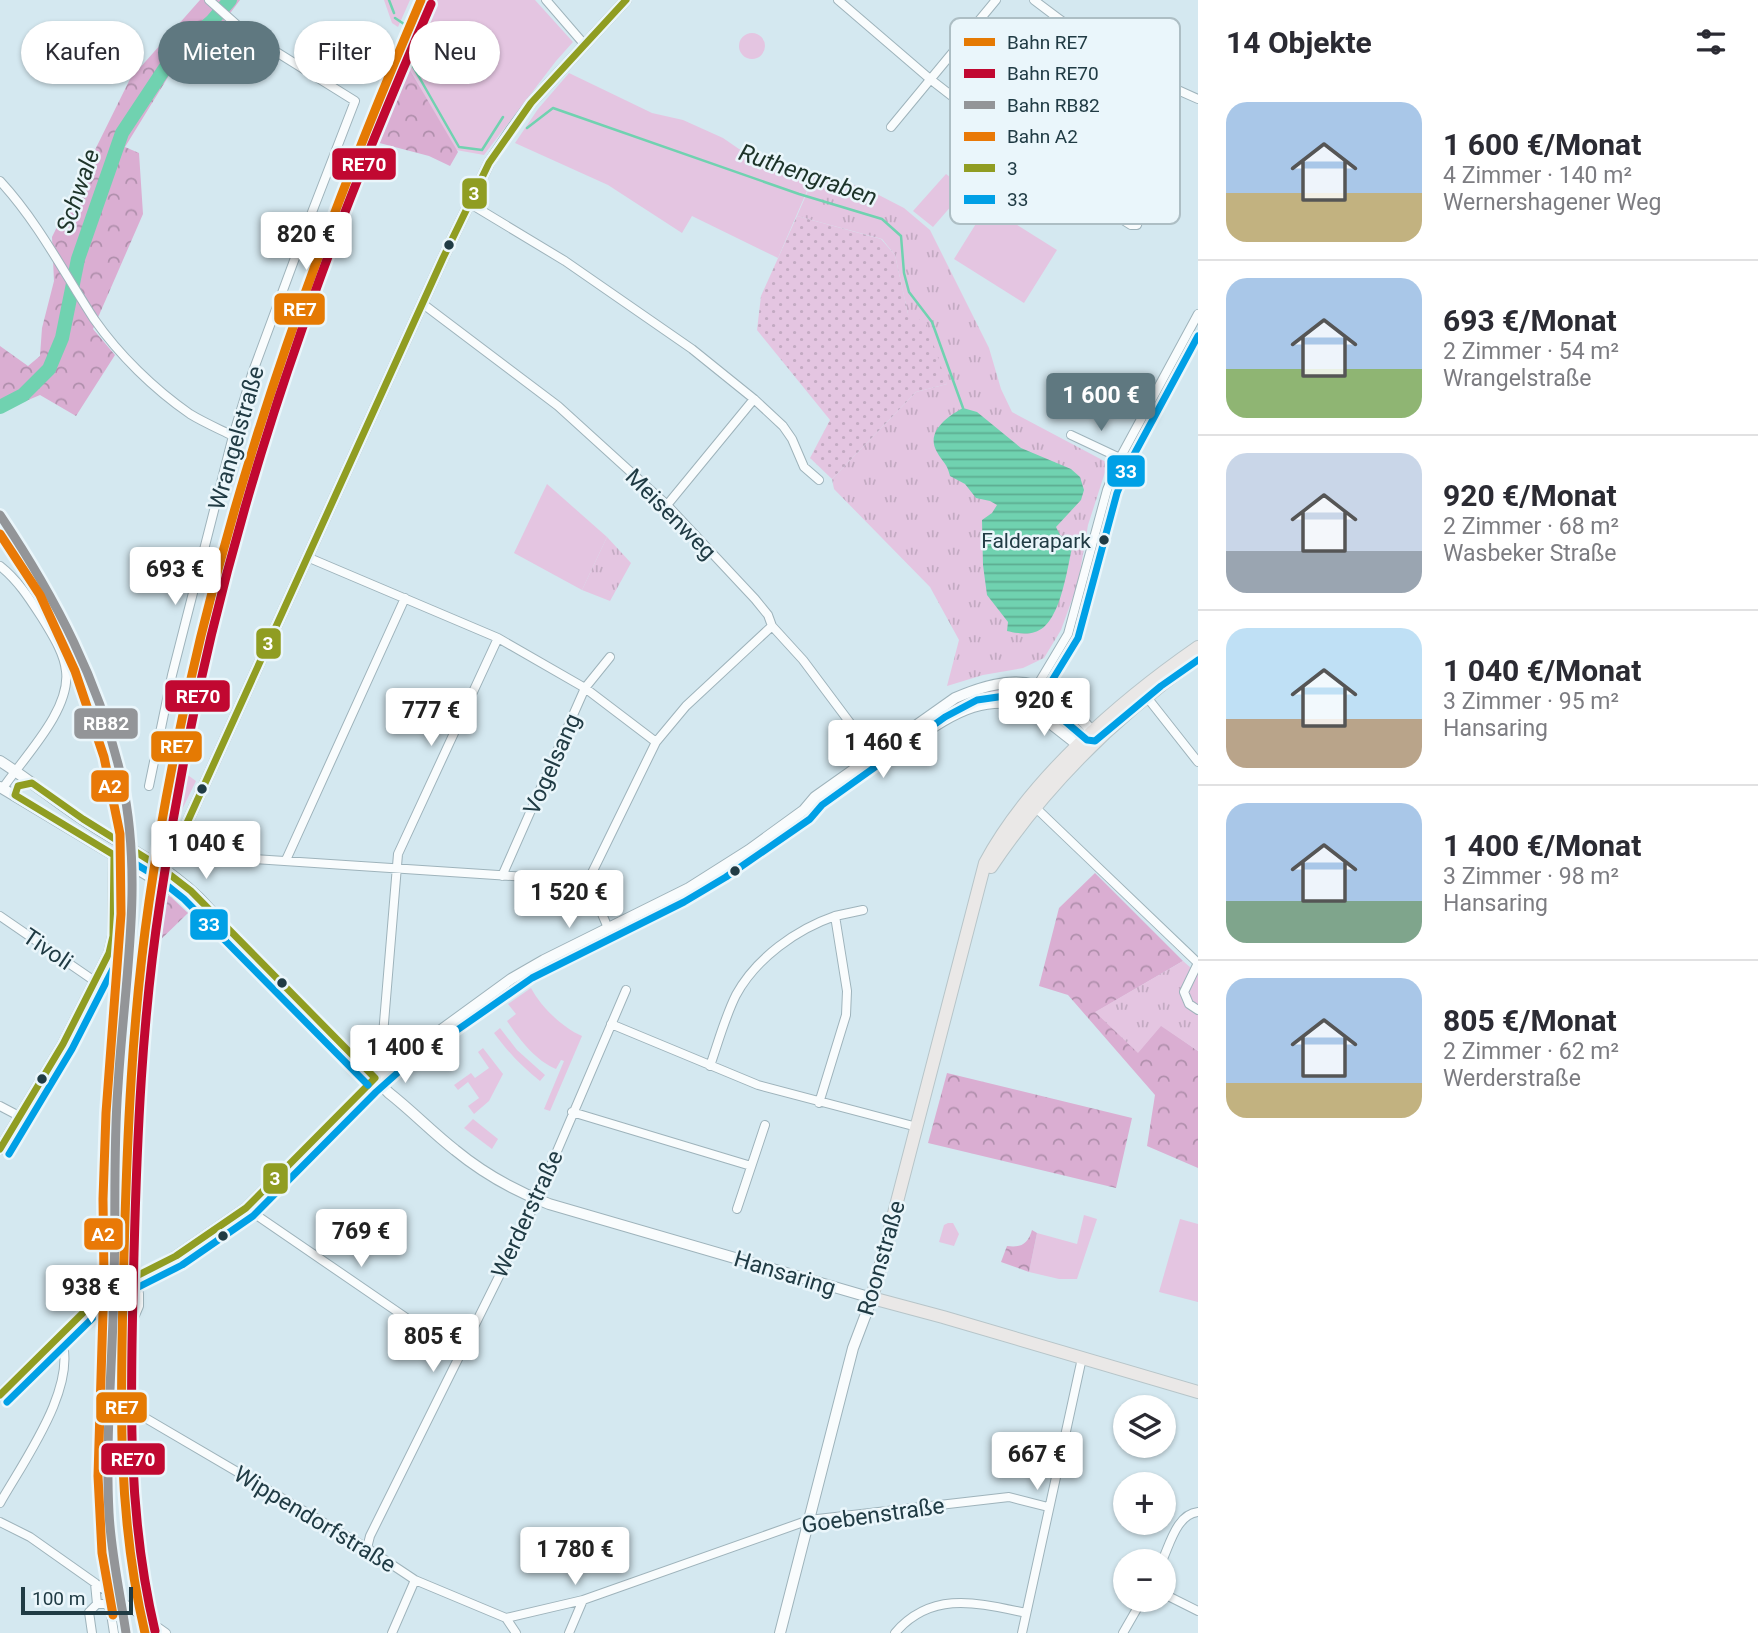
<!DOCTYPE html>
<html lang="de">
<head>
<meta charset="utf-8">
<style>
  body { margin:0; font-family:Roboto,sans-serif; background:#f7f7f7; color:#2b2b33; height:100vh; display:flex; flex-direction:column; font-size:26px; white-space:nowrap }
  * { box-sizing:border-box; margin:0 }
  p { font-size:23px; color:#7c7c81 }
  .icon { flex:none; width:38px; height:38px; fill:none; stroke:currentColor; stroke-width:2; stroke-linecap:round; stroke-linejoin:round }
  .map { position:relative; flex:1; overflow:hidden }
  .panel { display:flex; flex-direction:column; background:#fff; width:560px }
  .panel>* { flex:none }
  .top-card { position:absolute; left:21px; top:21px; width:665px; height:63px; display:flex; gap:14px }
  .buttons { position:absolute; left:1113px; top:1395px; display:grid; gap:14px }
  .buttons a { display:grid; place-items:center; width:63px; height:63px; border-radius:50%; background:#fff; box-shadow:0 2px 5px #0004; font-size:35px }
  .scale { position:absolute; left:21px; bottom:18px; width:112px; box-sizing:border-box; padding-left:7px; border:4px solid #203b44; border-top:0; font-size:19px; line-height:24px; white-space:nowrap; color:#203b44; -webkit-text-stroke:5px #eaf6fb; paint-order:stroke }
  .price { position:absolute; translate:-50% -60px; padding:0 16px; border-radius:7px; background:#fff; color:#222; font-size:23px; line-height:46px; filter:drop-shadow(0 2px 4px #0008) }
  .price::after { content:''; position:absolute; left:50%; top:42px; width:21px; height:16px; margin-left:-10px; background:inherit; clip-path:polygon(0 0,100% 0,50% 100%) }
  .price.selected { background:#5f7880; color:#fff }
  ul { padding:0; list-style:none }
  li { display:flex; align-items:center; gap:21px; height:175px; padding:0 28px }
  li+li { border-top:2px solid #e1e1e2 }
  li span { display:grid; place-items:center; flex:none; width:196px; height:140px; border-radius:21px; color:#555 }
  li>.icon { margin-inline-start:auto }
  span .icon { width:84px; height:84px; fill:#fffc; stroke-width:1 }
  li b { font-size:30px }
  h2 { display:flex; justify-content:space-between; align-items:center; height:84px; padding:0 28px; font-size:30px }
  .chip { padding:0 24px; border-radius:32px; background:#fff; box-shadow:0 2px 5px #0004; font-size:24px; line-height:63px }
  .chip.selected { background:#5f7880; color:#fff }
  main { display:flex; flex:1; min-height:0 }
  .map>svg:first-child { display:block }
</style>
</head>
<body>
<main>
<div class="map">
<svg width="1198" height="1633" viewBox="0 0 1198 1633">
  <defs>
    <pattern id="forest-crowns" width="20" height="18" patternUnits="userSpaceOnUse" patternTransform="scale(1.75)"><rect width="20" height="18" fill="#daaed2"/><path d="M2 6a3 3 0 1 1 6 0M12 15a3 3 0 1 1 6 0" fill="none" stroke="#b08fac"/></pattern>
    <pattern id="park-tufts" width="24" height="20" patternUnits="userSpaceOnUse" patternTransform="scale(1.75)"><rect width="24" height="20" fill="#e4c5e1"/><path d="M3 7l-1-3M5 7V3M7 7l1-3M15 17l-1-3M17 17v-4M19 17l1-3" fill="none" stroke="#c3aac2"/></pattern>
    <pattern id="garden-dots" width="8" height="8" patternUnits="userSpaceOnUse" patternTransform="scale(1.75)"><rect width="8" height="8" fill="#e4c5e1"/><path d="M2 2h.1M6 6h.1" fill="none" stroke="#c3aac2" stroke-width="1.8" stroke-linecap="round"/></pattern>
    <pattern id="water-rules" width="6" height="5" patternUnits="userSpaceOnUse" patternTransform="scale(1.75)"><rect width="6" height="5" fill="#70d2b0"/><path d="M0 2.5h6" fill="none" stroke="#5cac91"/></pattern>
  </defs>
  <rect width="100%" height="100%" fill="#d4e8f0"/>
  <path fill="#e4c5e1" d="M 384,0 L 410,0 L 398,27 L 392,23 Z
    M 425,0 L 535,0 L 573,42 L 556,61 L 484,155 L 456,150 L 410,70 C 407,53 415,48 414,35 L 410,33 Z
    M739 46a13 13 0 1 1 26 0a13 13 0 1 1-26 0Z
    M 569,73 L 652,113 L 683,120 L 723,138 L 739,149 L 813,177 L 778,258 L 692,216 L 682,233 L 608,185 L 515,143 L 538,109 Z
    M 946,174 L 966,189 L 933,227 L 913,211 Z
    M 987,206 L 1057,250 L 1024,303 L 954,259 Z
    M 547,484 L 607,537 L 582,590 L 514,553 Z
    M 1012,686 L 1025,687 L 1021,693 L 984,697 L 951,709 L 900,743 L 950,705 L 970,694 Z
    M 1036,693 C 1052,697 1068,714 1080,724 L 1081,728 L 1077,732 L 1072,733 L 1034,704 Z
    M 531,988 C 541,1007 563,1028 582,1036 L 550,1111 L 544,1109 L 564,1061 L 561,1060 L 556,1069 C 535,1060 520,1040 507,1021 L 516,1014 L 508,1004 Z
    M 500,1028 L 517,1050 L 545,1075 L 540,1081 C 522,1067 508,1052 494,1033 Z
    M 483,1048 L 503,1074 L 489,1101 L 474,1114 L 468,1106 L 479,1098 L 468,1082 L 458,1090 L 454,1085 L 471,1073 L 475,1078 L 489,1068 L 478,1052 Z
    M 473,1119 L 498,1139 L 492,1149 L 464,1128 Z
    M 1084,1215 L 1097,1219 L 1077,1279 L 1059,1279 L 1029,1272 L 1037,1233 L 1077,1244 Z
    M 1180,1219 L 1198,1224 L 1198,1302 L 1159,1292 Z
    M 948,1223 L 953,1223 L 959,1234 L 954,1246 L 939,1242 L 944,1225 Z"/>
  <path fill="url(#forest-crowns)" d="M 200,0 L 240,0 L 225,20 L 173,69 L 125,147 L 139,153 L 143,214 L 93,329 L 115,355 L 76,416 L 40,395 L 0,412 L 0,346 L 28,366 L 40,356 L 42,328 L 54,281 L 52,237 L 130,79 Z
    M 410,33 L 414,34 C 415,48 407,53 410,70 L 458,152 L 450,166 L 429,156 L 368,140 Z
    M 1095,873 L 1183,961 L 1096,1012 L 1138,1052 L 1161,1025 L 1198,1051 L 1198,1168 L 1147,1146 L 1155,1095 L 1068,995 L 1039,986 L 1059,908 Z
    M 158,890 L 171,897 L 188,913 L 152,948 Z
    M 947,1073 L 1132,1118 L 1116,1188 L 928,1143 Z
    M 1032,1230 L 1037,1233 L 1029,1272 L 1001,1262 L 1007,1246 C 1021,1248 1028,1244 1032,1230 Z"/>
  <path fill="url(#park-tufts)" d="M 816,172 L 871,191 L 904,208 L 930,230 L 989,348 L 1001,389 L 1012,412 L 1108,463 L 1088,525 L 1078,583 L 1061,630 L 1044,658 L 1023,668 L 983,675 L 947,686 L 959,640 L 930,587 L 834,489 L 832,479 L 916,392 L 947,384 L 908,314 L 895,255 L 882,239 L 797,216 Z
    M 607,537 L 631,563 L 610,601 L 582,590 Z
    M 178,768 L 196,781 L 168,838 L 162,843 Z
    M 1183,961 L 1198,974 L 1198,1051 L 1161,1026 L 1138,1053 L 1095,1012 Z"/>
  <path fill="url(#garden-dots)" d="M 797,216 L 881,239 L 895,255 L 908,314 L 926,323 L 947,384 L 916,392 L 832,479 L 810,458 L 830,420 L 757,330 L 761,296 Z"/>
  <path fill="url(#water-rules)" d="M 963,408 L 977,412 L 1021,448 L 1071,469 L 1080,477 L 1084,490 L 1081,500 L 1056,527 L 1060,535 L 1073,544 C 1067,567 1061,625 1035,632 C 1026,635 1015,633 1007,631 L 1008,622 L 987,595 L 983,565 L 982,520 L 992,513 L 997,505 L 990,501 L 976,498 L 965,484 L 950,476 C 947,463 943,463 937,452 C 925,432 948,416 963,408 Z"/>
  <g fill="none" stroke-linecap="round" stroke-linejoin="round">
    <path stroke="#70d2b0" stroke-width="2.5" d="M 389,0 L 394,13
      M 395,18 L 416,32 C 420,44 409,52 411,63 L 459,147 L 482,150 L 503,117
      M 527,128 L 553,108 L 799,194 L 882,219 L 901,236 L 904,273 L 909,292 L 932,322 L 963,408"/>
    <path stroke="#70d2b0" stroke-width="14" d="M 0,407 L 23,395 L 49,369 L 62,338 L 78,259 L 122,133 L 175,53 L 212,21 L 230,0"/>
    <g stroke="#9eb3bb" stroke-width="10">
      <path id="street" d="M 546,0 L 584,44
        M 838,0 L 930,79 L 1011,142 L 1116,205 L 1138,213 L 1139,219 L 1137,225 L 1131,225 L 1123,220 L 1116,205
        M 1034,0 C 1084,39 1139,74 1198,99
        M 891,127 L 996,0
        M 0,181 C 38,222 64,273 94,319 C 119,355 154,389 190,414 C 203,422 219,429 233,436
        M 469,203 L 565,261 L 692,349 L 754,399 L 783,426 L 792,439 L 804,467 L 819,480
        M 423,304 L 558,406 L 667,505 L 755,599 L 768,615 L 772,626 L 803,660 L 877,759
        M 1071,435 L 1120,458
        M 667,505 L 754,399
        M 307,557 L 498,638 L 585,688 L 656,742
        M 0,566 C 19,581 31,601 44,621 C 53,636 64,653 66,671 C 71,710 24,757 3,788
        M 1146,696 L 1198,762
        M 1025,706 L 1068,634 L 1107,490 L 1120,458 L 1198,314
        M 149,786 L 172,675 L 233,436 L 252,374 L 309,220 L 355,101 L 246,33 L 209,0
        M 15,795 L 18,786 L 32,783
        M 1036,808 L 1198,963
        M 207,856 L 588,881 L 608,928
        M 286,860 L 405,598
        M 502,876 L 585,688 L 610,657
        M 588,881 L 656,742 L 686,706 L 772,626
        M 0,916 L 96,982
        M 835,916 L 863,910
        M 1198,963 L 1184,992 L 1189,1004 L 1198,1010
        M 611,1024 L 758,1085 L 917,1127
        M 710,1066 C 718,1043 725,1017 736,995 C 756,958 797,929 835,916 L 847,991 L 846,1015 L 819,1103
        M 377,1077 L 380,1071 L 398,854 L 498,638
        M 0,1106 L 19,1116
        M 572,1112 L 751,1166
        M 246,1208 L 459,1354
        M 737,1209 L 765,1125
        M 130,1409 L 367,1548 L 415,1580 L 506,1618
        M 0,1503 C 23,1462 81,1383 60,1336 L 103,1293 L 136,1278 L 139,1294 L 139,1306 L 127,1334 L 130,1409 L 138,1563 L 150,1623
        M 0,1522 L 30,1537 L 166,1633
        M 367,1548 L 370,1536 L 531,1212 L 626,990
        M 1162,1561 C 1170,1544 1177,1514 1198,1512
        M 1164,1594 L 1198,1611
        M 583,1600 L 809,1520 L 1009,1497 L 1048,1507
        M 97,1604 L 105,1604 L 110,1607 L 114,1633
        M 506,1618 L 583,1600 L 569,1633
        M 506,1618 L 516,1633
        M 92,1633 L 89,1612 L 97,1604 L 95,1583
        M 392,1633 L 415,1580
        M 895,1633 C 932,1590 978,1603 1026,1613
        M 1022,1633 L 1082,1358
        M 1123,1633 L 1142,1600"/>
    </g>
    <g stroke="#9eb3bb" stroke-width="12">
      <path id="secondary" d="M 0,761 C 30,780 58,804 88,823 C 137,855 183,872 220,922 L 389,1093 C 412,1111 432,1132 455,1150 C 483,1173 515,1191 549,1204 L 872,1298 L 853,1348 L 780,1633
        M 0,787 L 174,891 L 214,919
        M 804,810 L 821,804 C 851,783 881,762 911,742 C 930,729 951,714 973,707 C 993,701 1013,701 1032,709 L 1078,745 L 1083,746
        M 156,880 L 177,845 L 443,258 L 489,163 L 511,130 L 531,103 L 626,0
        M 0,1149 L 63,1044 L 109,953 L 113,936 L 114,855
        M 136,1278 L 176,1256 L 246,1208 L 382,1073 L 511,979 L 544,960 L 689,888 L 749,850 L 804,810 L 815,797 L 955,698 C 978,688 1009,677 1034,685 C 1047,690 1059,702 1069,710 C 1079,718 1091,726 1094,738
        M 0,1395 L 60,1336"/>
    </g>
    <g stroke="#b7c5c9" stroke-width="14">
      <path id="primary" d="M 1198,647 C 1120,701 1030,779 985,863 L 872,1298 L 943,1317 L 1198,1392
        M 991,867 C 1046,785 1117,715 1198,658"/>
    </g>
    <use href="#street" stroke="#f9fcfd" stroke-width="8"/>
    <use href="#secondary" stroke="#f9fcfd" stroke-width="10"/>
    <use href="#primary" stroke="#eae8e7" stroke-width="12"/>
    <g stroke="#eaf6fb" stroke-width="12">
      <path id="bus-1" d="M 164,868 L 177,845 L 443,258 L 489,163 L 531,103 L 626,0
        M 0,1149 L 63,1044 L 109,953 L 113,936 L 114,855 L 15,795 L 18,786 L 32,783 L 83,819 L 160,867 L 191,891 L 375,1078 L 246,1208 L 176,1256 L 103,1293 L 0,1395"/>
    </g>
    <g stroke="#eaf6fb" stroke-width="12">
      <path id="bus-2" d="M 1034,710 L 1078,638 L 1117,493 L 1130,462 L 1198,336
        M 9,1154 L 72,1049 L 119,957 L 123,936 L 124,857 L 154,875 L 184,899 L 368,1085
        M 7,1402 L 109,1302 L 182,1265 L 253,1216 L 376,1092 L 404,1067 L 532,978 L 684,902 L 726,877 L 810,819 L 822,805 L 945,717 L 977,700 L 1019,694 L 1031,696 L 1046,705 L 1087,740 L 1095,741 L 1161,686 L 1198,660"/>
    </g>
    <use href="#bus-1" stroke="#909d22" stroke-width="7"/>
    <use href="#bus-2" stroke="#00a0e6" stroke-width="7"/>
    <g stroke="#eaf6fb" stroke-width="14">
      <path id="rail-1" d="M 145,1633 C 115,1507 121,1384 124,1255 C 127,1137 132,1019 149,902 C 195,584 295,294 421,0"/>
    </g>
    <g stroke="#eaf6fb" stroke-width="14">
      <path id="rail-2" d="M 155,1631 C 125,1505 131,1382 134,1254 C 137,1137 142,1019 160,902 C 188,708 236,517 301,332 C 339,221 384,112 431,4"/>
    </g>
    <g stroke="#eaf6fb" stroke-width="14">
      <path id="rail-3" d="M 0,515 C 55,597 101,684 122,781 C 144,882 124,984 118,1086 C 113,1151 116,1217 114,1282 C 113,1359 105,1436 109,1513 C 111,1553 120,1593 126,1633"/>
    </g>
    <g stroke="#eaf6fb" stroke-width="14">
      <path id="rail-4" d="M 0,534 L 40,595 L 75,671 L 104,757 L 120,834 L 121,914 L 106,1113 L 103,1199 L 104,1279 L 98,1476 L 102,1553 L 113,1615"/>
    </g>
    <use href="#rail-1" stroke="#e57a03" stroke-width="9"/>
    <use href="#rail-2" stroke="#c10831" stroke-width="9"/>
    <use href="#rail-3" stroke="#939598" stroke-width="9"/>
    <use href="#rail-4" stroke="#e97907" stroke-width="9"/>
  </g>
  <g fill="#203b44" stroke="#eaf6fb" stroke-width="2.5">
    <circle cx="449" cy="245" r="6"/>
    <circle cx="1104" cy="540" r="6"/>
    <circle cx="202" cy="789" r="6"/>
    <circle cx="735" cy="871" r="6"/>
    <circle cx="282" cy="983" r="6"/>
    <circle cx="42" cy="1079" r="6"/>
    <circle cx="223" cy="1236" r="6"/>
  </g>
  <g text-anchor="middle" stroke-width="5" stroke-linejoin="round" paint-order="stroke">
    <g font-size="21" fill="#203b44" stroke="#eaf6fb" text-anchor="end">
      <text x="1091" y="548">Falderapark</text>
    </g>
    <g font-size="23" fill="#203b44" stroke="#eaf6fb">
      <text transform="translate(236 438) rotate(-74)" y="8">Wrangelstraße</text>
      <text transform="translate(671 514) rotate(45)" y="8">Meisenweg</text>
      <text transform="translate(552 764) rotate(-66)" y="8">Vogelsang</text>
      <text transform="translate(48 949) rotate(34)" y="8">Tivoli</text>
      <text transform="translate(527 1214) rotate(-65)" y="8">Werderstraße</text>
      <text transform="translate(881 1258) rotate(-74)" y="8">Roonstraße</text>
      <text transform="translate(785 1273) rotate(17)" y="8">Hansaring</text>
      <text transform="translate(873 1515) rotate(-8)" y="8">Goebenstraße</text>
      <text transform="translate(315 1519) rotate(31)" y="8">Wippendorfstraße</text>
    </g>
    <g font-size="24" font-style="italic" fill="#1d3329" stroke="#eaf6fb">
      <text transform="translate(808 175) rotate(19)" y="8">Ruthengraben</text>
      <text transform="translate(78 191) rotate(-71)" y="8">Schwale</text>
    </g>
  </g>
  <rect x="950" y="18" width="230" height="206" rx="10" fill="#eaf6fb" stroke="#adbec4" stroke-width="2"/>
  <rect x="964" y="38" width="31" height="8" fill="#e57a03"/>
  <rect x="964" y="69" width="31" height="9" fill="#c10831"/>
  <rect x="964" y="101" width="31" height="8" fill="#939598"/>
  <rect x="964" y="132" width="31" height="9" fill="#e97907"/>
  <rect x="964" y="164" width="31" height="8" fill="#909d22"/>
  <rect x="964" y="195" width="31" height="9" fill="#00a0e6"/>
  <g font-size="19" fill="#203b44">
    <text x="1007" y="49">Bahn RE7</text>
    <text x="1007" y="80">Bahn RE70</text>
    <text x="1007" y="112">Bahn RB82</text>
    <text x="1007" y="143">Bahn A2</text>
    <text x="1007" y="175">3</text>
    <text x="1007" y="206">33</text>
  </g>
  <g stroke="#eaf6fb" stroke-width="2.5">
    <rect x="331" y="147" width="66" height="34" rx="7" fill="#c10831"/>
    <rect x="461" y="177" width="27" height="33" rx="7" fill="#909d22"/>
    <rect x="273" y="292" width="53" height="34" rx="7" fill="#e57a03"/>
    <rect x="1106" y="454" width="40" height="34" rx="7" fill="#00a0e6"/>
    <rect x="255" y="627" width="27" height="33" rx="7" fill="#909d22"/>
    <rect x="164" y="679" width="67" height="34" rx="7" fill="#c10831"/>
    <rect x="73" y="707" width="66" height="33" rx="7" fill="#939598"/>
    <rect x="150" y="730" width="53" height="33" rx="7" fill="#e57a03"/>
    <rect x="90" y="769" width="40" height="34" rx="7" fill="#e97907"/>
    <rect x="189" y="908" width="40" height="33" rx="7" fill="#00a0e6"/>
    <rect x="262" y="1162" width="27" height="33" rx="7" fill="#909d22"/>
    <rect x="83" y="1217" width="41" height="34" rx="7" fill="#e97907"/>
    <rect x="95" y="1391" width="53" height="33" rx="7" fill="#e57a03"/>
    <rect x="100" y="1442" width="66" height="34" rx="7" fill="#c10831"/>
  </g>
  <g font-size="19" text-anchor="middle" font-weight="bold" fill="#fff">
    <text x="364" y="171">RE70</text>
    <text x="474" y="200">3</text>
    <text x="300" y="316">RE7</text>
    <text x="1126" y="478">33</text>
    <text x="268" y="650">3</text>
    <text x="198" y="703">RE70</text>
    <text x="106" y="730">RB82</text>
    <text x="177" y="753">RE7</text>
    <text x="110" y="793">A2</text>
    <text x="209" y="931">33</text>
    <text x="275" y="1185">3</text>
    <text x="103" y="1241">A2</text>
    <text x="122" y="1414">RE7</text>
    <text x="133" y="1466">RE70</text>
  </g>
</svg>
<div class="buttons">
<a><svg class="icon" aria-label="layers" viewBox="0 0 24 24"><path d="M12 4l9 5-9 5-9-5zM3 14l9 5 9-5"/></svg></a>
<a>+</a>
<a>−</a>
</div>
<div class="scale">100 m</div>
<b class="price" style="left:306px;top:272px">820 €</b>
<b class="price selected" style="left:1101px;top:433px">1 600 €</b>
<b class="price" style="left:175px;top:607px">693 €</b>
<b class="price" style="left:1044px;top:738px">920 €</b>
<b class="price" style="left:431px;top:748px">777 €</b>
<b class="price" style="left:883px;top:780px">1 460 €</b>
<b class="price" style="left:206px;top:881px">1 040 €</b>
<b class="price" style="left:569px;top:930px">1 520 €</b>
<b class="price" style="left:405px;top:1085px">1 400 €</b>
<b class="price" style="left:361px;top:1269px">769 €</b>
<b class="price" style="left:91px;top:1325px">938 €</b>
<b class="price" style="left:433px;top:1374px">805 €</b>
<b class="price" style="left:1037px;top:1492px">667 €</b>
<b class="price" style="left:575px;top:1587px">1 780 €</b>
<div class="top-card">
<a class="chip">Kaufen</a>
<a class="chip selected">Mieten</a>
<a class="chip">Filter</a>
<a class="chip">Neu</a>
</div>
</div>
<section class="panel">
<h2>14 Objekte<svg class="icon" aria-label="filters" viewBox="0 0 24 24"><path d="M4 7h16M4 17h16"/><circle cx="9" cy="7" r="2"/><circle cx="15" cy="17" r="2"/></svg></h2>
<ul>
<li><span style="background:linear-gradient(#a9c7e8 65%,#c2b280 0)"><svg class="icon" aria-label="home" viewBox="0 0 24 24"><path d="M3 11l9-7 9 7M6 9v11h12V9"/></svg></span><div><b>1 600 €/Monat</b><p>4 Zimmer · 140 m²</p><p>Wernershagener Weg</p></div></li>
<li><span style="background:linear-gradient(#a9c7e8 65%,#8fb573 0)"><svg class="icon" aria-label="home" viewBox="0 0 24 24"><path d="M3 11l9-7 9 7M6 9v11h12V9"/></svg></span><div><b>693 €/Monat</b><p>2 Zimmer · 54 m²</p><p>Wrangelstraße</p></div></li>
<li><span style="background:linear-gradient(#c9d6e8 70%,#9aa5b1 0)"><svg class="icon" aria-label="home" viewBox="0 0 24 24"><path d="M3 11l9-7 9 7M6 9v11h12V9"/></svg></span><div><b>920 €/Monat</b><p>2 Zimmer · 68 m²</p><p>Wasbeker Straße</p></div></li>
<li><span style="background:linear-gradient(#bfe0f5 65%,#b9a48a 0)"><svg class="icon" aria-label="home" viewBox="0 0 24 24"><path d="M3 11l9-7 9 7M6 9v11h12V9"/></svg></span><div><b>1 040 €/Monat</b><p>3 Zimmer · 95 m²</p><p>Hansaring</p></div></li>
<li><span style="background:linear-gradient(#a9c7e8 70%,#7fa58c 0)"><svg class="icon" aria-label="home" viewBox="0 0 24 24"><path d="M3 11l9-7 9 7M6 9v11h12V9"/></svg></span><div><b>1 400 €/Monat</b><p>3 Zimmer · 98 m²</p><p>Hansaring</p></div></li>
<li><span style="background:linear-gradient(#a9c7e8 75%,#c2b280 0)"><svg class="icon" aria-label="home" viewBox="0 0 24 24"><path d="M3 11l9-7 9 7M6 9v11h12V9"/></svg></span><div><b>805 €/Monat</b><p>2 Zimmer · 62 m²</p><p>Werderstraße</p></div></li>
</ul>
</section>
</main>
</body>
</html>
